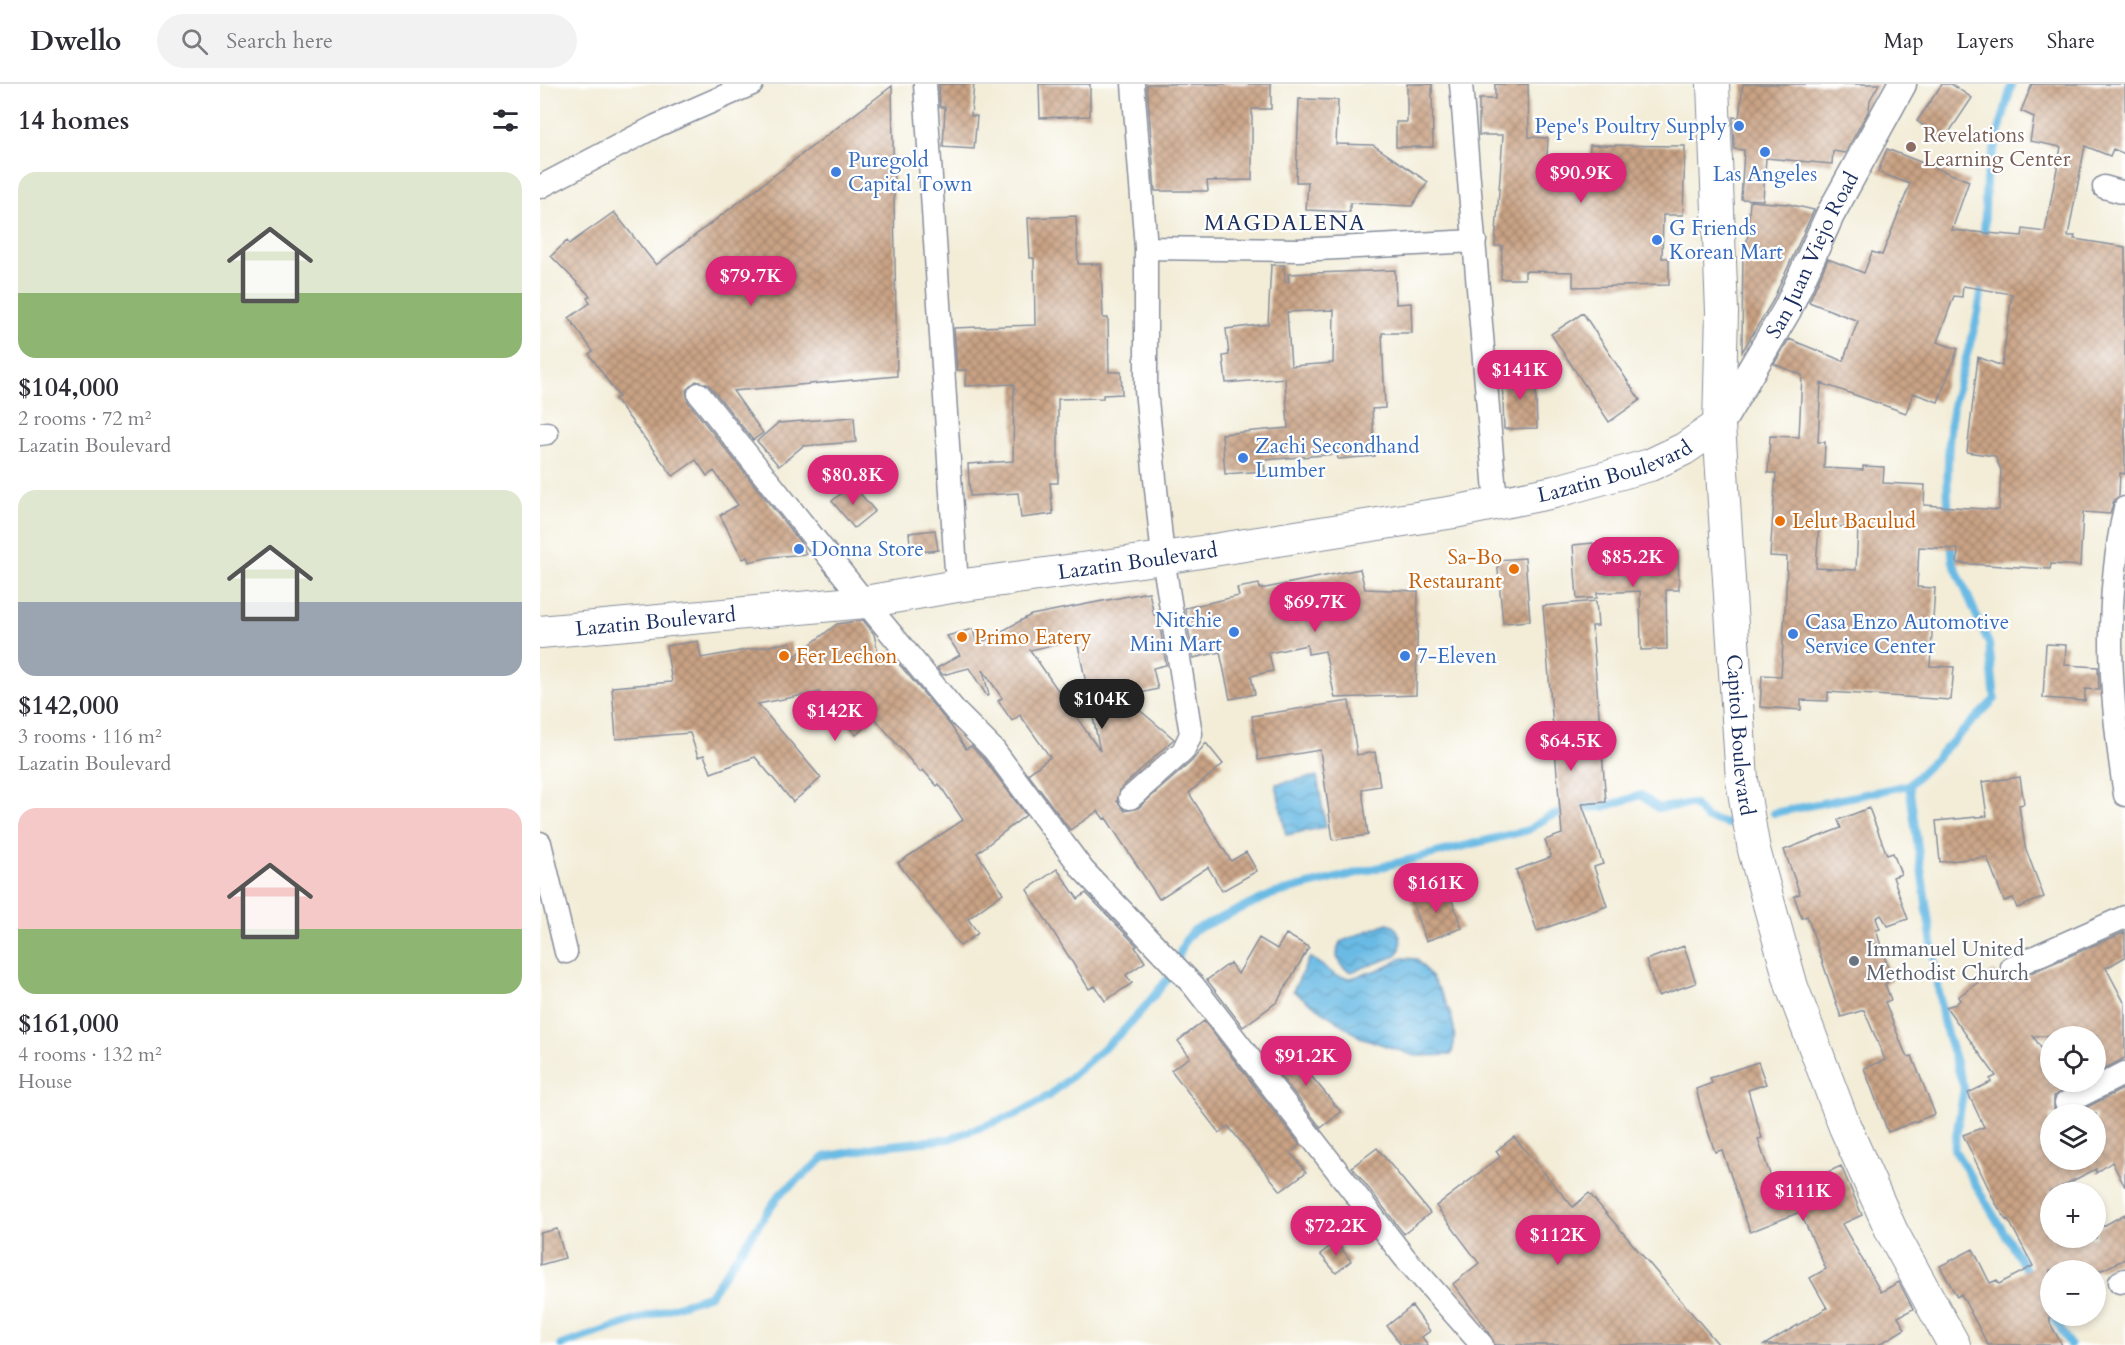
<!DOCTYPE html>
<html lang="en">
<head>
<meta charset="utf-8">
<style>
  body { margin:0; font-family:Cardo,serif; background:#f2f2f3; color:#2b2b33; height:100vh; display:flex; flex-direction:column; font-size:22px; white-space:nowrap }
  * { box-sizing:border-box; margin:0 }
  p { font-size:20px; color:#7c7c81 }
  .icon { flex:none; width:33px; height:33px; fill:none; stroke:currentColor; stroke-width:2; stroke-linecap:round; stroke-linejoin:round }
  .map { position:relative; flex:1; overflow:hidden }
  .side { display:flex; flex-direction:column; background:#fff; width:540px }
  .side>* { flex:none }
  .controls { position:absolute; left:1500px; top:942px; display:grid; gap:12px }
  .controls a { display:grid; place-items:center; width:66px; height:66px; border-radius:50%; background:#fff; box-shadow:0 3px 9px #0003; font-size:30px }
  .price { position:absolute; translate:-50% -51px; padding:0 14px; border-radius:21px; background:#db2777; color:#fff; font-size:20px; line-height:39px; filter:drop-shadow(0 2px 3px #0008) }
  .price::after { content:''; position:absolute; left:50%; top:36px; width:18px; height:14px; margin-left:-9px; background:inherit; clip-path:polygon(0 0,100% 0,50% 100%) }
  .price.current { background:#222; color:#fff }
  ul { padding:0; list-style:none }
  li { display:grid; align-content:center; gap:12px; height:318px; padding:0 18px }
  li span { display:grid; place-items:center; height:186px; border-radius:18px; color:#555 }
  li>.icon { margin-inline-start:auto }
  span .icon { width:108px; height:108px; fill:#fffc; stroke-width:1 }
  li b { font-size:26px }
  h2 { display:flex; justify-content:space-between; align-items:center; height:72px; padding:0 18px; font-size:26px }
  header { display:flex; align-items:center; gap:36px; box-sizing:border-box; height:84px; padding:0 30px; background:#fff; border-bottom:2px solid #e1e1e2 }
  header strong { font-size:28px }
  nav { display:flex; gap:33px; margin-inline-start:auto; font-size:21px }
  .search { width:420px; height:54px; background:#f2f2f3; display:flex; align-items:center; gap:15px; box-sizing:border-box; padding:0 21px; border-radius:33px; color:#7c7c81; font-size:22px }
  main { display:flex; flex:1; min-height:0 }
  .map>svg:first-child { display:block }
</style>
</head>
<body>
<header>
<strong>Dwello</strong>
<div class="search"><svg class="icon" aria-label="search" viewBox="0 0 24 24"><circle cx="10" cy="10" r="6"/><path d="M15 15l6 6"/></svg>Search here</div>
<nav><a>Map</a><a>Layers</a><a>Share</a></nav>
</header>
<main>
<section class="side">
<h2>14 homes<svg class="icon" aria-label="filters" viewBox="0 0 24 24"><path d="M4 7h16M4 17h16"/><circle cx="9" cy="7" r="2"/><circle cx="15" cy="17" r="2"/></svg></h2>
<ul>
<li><span style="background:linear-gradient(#dfe7d0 65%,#8fb573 0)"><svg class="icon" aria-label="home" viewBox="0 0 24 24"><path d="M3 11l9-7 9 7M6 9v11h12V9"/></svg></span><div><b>$104,000</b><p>2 rooms · 72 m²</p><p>Lazatin Boulevard</p></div></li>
<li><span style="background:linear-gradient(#dfe7d0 60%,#9aa5b1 0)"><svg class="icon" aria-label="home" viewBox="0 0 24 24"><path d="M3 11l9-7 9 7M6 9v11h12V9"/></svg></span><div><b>$142,000</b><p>3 rooms · 116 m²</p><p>Lazatin Boulevard</p></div></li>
<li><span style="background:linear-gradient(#f6c9c9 65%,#8fb573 0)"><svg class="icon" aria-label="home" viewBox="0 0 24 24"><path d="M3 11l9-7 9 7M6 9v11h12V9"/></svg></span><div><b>$161,000</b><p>4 rooms · 132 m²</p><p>House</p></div></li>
</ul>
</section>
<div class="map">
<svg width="1585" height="1261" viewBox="0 0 1585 1261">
  <defs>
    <pattern id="water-waves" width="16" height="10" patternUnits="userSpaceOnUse" patternTransform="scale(1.5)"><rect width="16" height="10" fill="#69bae4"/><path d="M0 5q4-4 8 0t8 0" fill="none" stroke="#5698bc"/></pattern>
    <pattern id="building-cross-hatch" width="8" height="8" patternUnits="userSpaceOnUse" patternTransform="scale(1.5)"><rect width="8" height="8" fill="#caa384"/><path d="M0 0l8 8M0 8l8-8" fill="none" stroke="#a3856f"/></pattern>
  </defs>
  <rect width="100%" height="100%" fill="#fff"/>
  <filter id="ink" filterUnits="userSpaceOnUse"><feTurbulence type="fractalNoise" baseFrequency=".0167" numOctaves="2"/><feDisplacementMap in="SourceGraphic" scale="12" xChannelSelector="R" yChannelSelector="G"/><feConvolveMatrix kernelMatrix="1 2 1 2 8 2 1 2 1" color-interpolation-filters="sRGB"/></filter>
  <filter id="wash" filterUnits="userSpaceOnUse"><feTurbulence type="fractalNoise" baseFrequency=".008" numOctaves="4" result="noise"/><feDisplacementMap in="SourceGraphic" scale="24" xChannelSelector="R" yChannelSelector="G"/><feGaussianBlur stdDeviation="1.35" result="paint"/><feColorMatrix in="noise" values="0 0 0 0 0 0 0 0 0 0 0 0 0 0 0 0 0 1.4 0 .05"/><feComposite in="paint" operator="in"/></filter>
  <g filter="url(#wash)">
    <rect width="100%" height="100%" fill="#f3edd8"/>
    <path fill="url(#water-waves)" stroke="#4274a1" stroke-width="1.5" d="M 777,692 L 786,743 L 746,751 L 736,700 Z
      M 847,839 L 853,841 C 861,849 864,863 856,872 L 811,888 C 797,882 794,872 800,858 Z
      M 770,873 L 797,892 L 811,894 L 844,884 L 862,874 L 877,875 C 898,900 924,938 911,971 L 876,972 L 820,953 L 753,907 Z"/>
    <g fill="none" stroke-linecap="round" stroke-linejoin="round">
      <path stroke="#69bae4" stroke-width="8" d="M 1444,158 L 1446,95 L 1472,0
        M 1409,433 C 1406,402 1408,352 1413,322 C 1422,280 1440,240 1442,197
        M 1411,457 L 1413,478 L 1449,560 L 1455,615 L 1369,701 L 1403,937 L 1424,1004 L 1414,1065 L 1490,1192
        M 1234,729 L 1369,701
        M 1513,1232 L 1530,1261
        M 21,1261 L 170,1211 L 239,1111 L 285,1073 L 341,1062 L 409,1055 L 479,1029 L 510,1011 L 581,949 L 602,926 L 631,891 L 645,857 L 654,846 L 733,810 L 988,746 L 1008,733 L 1038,724 L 1064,723 L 1101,711 L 1118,724 L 1153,720 L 1166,734 L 1188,740"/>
    </g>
    <g id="blocks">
      <path fill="url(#building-cross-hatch)" fill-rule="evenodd" d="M 399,0 L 434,0 L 431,32 L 437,32 L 434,65 L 403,63 L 405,23 L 400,23 Z
        M 499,0 L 550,0 L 550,32 L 500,34 Z
        M 607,0 L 731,0 L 731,25 L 712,25 L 712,96 L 667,97 L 668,107 L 615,107 Z
        M 867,0 L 892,0 L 893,63 L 856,63 L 856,38 L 867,38 Z
        M 955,0 L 988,0 L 989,53 L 1008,54 L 1006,90 L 1049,91 L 1050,61 L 1145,62 L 1143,131 L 1123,131 L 1122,174 L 1129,174 L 1129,201 L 1033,203 L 1033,188 L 985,187 L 985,195 L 961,195 L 962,162 L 955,162 L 963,51 L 939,51 L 939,15 L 955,15 Z
        M 1203,0 L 1339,0 L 1330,16 L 1329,26 L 1305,69 L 1293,67 L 1292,80 L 1226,74 L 1223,116 L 1201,115 L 1204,66 L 1194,65 L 1193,39 L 1193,33 L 1199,34 Z
        M 1402,0 L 1411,0 L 1432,14 L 1404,56 L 1377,37 Z
        M 1492,0 L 1585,0 L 1585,70 L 1573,65 L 1570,72 L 1545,62 L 1528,152 L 1535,152 L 1534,155 L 1585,163 L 1585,390 L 1580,389 L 1579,412 L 1574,416 L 1570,430 L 1543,428 L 1540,482 L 1511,480 L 1510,485 L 1417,479 L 1418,465 L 1379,463 L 1377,503 L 1395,504 L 1390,582 L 1414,583 L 1411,616 L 1288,608 L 1288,617 L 1261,616 L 1261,626 L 1220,623 L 1222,591 L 1241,592 L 1246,509 L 1247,473 L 1230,472 L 1236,389 L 1228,389 L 1230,352 L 1259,353 L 1262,291 L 1234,280 L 1249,255 L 1303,277 L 1318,237 L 1269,218 L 1288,175 L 1324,189 L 1332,168 L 1342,171 L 1370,100 L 1338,88 L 1347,65 L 1429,97 L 1412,146 L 1482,152 L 1483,145 L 1505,148 L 1521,63 L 1490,57 L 1494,33 L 1481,27 ZM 1423,202 L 1472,210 L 1462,282 L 1438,273 L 1427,368 L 1455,372 L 1461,386 L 1459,426 L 1384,421 L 1385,401 L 1343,399 L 1344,383 L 1323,382 L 1323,386 L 1284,384 L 1285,358 L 1278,358 L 1281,299 L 1366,329 L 1373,309 L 1398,318 L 1418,265 L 1397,258 L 1414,212 L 1422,213 ZM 1279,441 L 1318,444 L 1316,486 L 1276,484 Z
        M 352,2 L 357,292 L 193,307 L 223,349 L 213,356 L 169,301 L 156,297 L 146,306 L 148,318 L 260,458 L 266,470 L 231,473 L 209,478 L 207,473 L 203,475 L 180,431 L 198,421 L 174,387 L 167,392 L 156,376 L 133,392 L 75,315 L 79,313 L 49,270 L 53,267 L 29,234 L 50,219 L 47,214 L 50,212 L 11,172 L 27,157 L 29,160 L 74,128 L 116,181 Z
        M 759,15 L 798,16 L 796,60 L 833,61 L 888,98 L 872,122 L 810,119 L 810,128 L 766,126 L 768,98 L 756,98 Z
        M 1210,117 L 1248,120 L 1274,126 L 1232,218 L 1202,268 L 1203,159 L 1207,159 Z
        M 536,132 L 538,180 L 561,180 L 563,234 L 568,234 L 569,288 L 581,288 L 582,310 L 563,311 L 563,314 L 518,315 L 518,399 L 510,399 L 513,430 L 481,434 L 478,409 L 430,412 L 428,380 L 473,377 L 474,300 L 425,302 L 426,286 L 417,286 L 414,244 L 495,241 L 494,174 L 490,174 L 488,134 Z
        M 731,181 L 744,181 L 745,197 L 749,198 L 748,190 L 855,186 L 856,220 L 871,219 L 872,249 L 842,249 L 845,324 L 832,325 L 835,372 L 798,375 L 797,370 L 724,376 L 725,387 L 685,390 L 682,350 L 748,344 L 745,294 L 686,299 L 683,272 L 689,271 L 686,245 L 728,240 ZM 794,226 L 793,279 L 751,282 L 747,228 Z
        M 1043,229 L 1100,316 L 1069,338 L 1011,250 Z
        M 995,289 L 997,344 L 964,345 L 962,290 Z
        M 314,333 L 316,358 L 263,362 L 239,382 L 217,357 L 238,339 Z
        M 312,400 L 335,427 L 314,444 L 292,417 Z
        M 395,446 L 398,466 L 371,469 L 369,449 Z
        M 1053,459 L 1055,485 L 1102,483 L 1101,469 L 1138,467 L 1139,506 L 1126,506 L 1127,565 L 1101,566 L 1100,507 L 1057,509 L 1057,514 L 1037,515 L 1033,461 Z
        M 985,474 L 990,537 L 963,539 L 957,476 Z
        M 820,485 L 825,505 L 878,507 L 876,611 L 795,614 L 785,567 L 768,570 L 767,561 L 729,569 L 733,587 L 711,592 L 715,610 L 690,615 L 680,568 L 653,574 L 645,524 L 699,512 L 697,504 L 719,500 L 720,505 Z
        M 609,508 L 614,531 L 618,530 L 626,581 L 613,584 L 618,605 L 584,613 L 634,655 L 581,704 L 577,717 L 585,727 L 598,724 L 652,677 L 666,659 L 683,680 L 649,709 L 691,777 L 706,768 L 717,787 L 682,807 L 668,783 L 619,815 L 566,734 L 564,735 L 558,727 L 530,746 L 488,690 L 510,673 L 480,631 L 472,637 L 458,617 L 462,614 L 443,586 L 449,611 L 447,612 L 429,584 L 403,591 L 397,584 L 420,571 L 407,552 L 433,545 L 437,561 L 491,531 ZM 537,556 L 560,667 L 490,566 Z
        M 1056,517 L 1058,542 L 1052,542 L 1066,718 L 1042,720 L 1063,780 L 1054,783 L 1067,822 L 997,847 L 976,786 L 1011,773 L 1005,756 L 1022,750 L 1003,522 Z
        M 323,536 L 334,550 L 339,574 L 348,567 L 411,642 L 426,665 L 431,662 L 444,675 L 486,731 L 437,769 L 463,809 L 428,835 L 438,849 L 420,862 L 358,779 L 423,736 L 399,700 L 397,702 L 383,686 L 380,688 L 335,634 L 316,651 L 279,608 L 218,620 L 281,694 L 253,718 L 215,673 L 171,689 L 164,671 L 158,673 L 150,649 L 76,655 L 72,603 L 132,598 L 126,562 L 158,557 L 161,574 L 251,558 L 254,573 L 297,540 Z
        M 1506,560 L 1526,561 L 1525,581 L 1558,583 L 1559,606 L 1545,605 L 1545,617 L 1503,614 Z
        M 809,617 L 817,671 L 835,668 L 840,702 L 822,705 L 828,751 L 793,756 L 780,666 L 718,676 L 712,632 Z
        M 1480,693 L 1484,720 L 1479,721 L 1485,763 L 1504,813 L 1477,824 L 1473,814 L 1464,817 L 1447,773 L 1400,778 L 1396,737 L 1447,732 L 1442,698 Z
        M 1329,724 L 1347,771 L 1353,769 L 1361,790 L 1353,793 L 1368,835 L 1348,842 L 1341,831 L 1336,834 L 1340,845 L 1336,846 L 1352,896 L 1345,900 L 1351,916 L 1345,918 L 1365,969 L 1368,973 L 1372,972 L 1395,1030 L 1348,1048 L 1324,984 L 1345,976 L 1324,926 L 1301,933 L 1267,832 L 1262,834 L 1254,812 L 1260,810 L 1244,766 L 1301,744 L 1298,736 Z
        M 517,785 L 538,815 L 546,809 L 597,862 L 595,863 L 605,878 L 586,891 L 592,899 L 565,917 L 555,902 L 549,905 L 487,806 Z
        M 907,803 L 922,844 L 886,857 L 871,816 Z
        M 1585,848 L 1585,873 L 1566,884 L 1585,920 L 1585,974 L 1556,989 L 1556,952 L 1493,952 L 1510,977 L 1510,998 L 1539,998 L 1514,1012 L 1514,1025 L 1519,1030 L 1510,1030 L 1510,1076 L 1556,1076 L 1556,1030 L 1533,1030 L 1585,1004 L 1585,1103 L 1572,1078 L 1556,1089 L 1556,1085 L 1510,1108 L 1510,1154 L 1556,1154 L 1556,1146 L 1585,1130 L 1585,1175 L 1562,1186 L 1510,1186 L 1510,1239 L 1522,1261 L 1448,1261 L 1421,1210 L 1417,1213 L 1400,1182 L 1433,1165 L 1450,1199 L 1457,1196 L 1459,1200 L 1493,1182 L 1468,1135 L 1466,1136 L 1455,1118 L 1423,1051 L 1444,1043 L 1428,1009 L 1451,998 L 1450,995 L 1456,992 L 1406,923 L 1416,920 L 1420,916 L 1418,913 L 1454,887 L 1459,894 L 1462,892 L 1470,896 L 1477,895 Z
        M 746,850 L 769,863 L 737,918 L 703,943 L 667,896 L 690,879 L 698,890 L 719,854 L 737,865 Z
        M 1144,862 L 1156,899 L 1118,912 L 1106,876 Z
        M 664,937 L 760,1061 L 751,1069 L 766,1088 L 741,1107 L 688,1042 L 679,1049 L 631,986 L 650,973 L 638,957 Z
        M 752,963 L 769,986 L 767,987 L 801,1028 L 781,1044 L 731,979 Z
        M 1218,978 L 1226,1000 L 1208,1006 L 1222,1054 L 1218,1055 L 1237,1111 L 1301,1082 L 1322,1131 L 1302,1140 L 1341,1208 L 1359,1198 L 1373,1225 L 1358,1233 L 1365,1245 L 1338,1261 L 1224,1261 L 1287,1224 L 1270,1194 L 1286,1185 L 1260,1128 L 1210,1148 L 1182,1066 L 1175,1068 L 1165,1038 L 1156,1005 L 1172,999 L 1170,994 Z
        M 974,1053 L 1033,1123 L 1049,1109 L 1179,1261 L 955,1261 L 944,1241 L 913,1200 L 939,1179 L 896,1122 L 960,1073 L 956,1067 Z
        M 837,1064 L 890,1129 L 864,1150 L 812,1083 Z
        M 17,1145 L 25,1174 L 0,1181 L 0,1149 Z
        M 796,1158 L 811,1177 L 796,1189 L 780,1170 Z
        M 872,1222 L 890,1247 L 882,1253 L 888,1261 L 861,1261 L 847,1242 Z"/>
    </g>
  </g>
  <g filter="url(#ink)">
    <use href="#blocks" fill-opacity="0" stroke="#878e9b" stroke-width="1.5"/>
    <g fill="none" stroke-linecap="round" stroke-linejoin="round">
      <g stroke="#878e9b" stroke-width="25">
        <path id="minor" d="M 385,0 L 417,502
          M 921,0 L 956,420
          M 0,103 L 116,42 L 212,0
          M 1564,103 L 1585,109
          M 606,164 L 758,166 L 935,157
          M 159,310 L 325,518 L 417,629 L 454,666 L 543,786 L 653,901 L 865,1174 L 942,1261
          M 0,350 L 7,349
          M 1585,424 C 1563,523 1570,612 1585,711
          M 590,714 L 643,667 L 651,650 L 623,474 L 606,306 L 606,164 L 593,0
          M 0,759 L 26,868
          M 1472,883 L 1585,833
          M 1526,1019 L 1585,989
          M 1580,1198 L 1585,1196"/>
      </g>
      <g stroke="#878e9b" stroke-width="31">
        <g id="tertiary">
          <path id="s1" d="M 1179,341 L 1247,226 L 1290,131 L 1362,0"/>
        </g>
      </g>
      <g stroke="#878e9b" stroke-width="34">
        <g id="secondary">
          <path id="s2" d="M 1173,0 L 1182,228 L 1179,341 L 1202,696 L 1214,766 L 1252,903 L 1305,1043 L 1352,1148 L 1414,1261"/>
          <path id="s3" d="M 0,548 L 325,518 L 417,502 L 623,474 L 914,428 L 1014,408 L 1110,381 L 1144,365 L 1179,341"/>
        </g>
      </g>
      <use href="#minor" stroke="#fff" stroke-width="22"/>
      <use href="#tertiary" stroke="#fff" stroke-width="28"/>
      <use href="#secondary" stroke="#fff" stroke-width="32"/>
    </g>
  </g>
  <g fill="#3f7fe0" stroke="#fff" stroke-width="2">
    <circle cx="1199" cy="42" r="6"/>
    <circle cx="1225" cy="68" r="6"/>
    <circle cx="296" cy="88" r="6"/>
    <circle cx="1117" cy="156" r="6"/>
    <circle cx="703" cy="374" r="6"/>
    <circle cx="259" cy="465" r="6"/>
    <circle cx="694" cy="548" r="6"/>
    <circle cx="1253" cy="550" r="6"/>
    <circle cx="865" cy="572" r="6"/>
  </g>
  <circle fill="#8d6e63" stroke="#fff" stroke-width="2" cx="1371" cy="63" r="6"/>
  <g fill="#e8710a" stroke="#fff" stroke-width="2">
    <circle cx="1240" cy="437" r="6"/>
    <circle cx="974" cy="485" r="6"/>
    <circle cx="422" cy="553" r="6"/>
    <circle cx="244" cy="572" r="6"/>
  </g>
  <circle fill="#6b7280" stroke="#fff" stroke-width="2" cx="1314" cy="877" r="6"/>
  <g text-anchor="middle" stroke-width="4.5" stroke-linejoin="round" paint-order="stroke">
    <g font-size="21" fill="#366cbe" stroke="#fff" text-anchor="start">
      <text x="1187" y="49" text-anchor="end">Pepe's Poultry Supply</text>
      <text x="308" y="83">Puregold<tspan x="308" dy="24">Capital Town</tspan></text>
      <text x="1225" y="97" text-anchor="middle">Las Angeles</text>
      <text x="1129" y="151">G Friends<tspan x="1129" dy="24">Korean Mart</tspan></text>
      <text x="715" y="369">Zachi Secondhand<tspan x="715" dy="24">Lumber</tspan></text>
      <text x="271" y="472">Donna Store</text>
      <text x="682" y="543" text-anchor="end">Nitchie<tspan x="682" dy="24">Mini Mart</tspan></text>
      <text x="1265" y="545">Casa Enzo Automotive<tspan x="1265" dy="24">Service Center</tspan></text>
      <text x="877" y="579">7-Eleven</text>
    </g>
    <g font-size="21" fill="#785e54" stroke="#fff" text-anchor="start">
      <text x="1383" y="58">Revelations<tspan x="1383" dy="24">Learning Center</tspan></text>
    </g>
    <g font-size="21" fill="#1b2f5e" stroke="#fff">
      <text dy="7" stroke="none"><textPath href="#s1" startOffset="194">San Juan Viejo Road</textPath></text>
      <text dy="7" stroke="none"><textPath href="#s3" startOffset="1088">Lazatin Boulevard</textPath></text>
      <text dy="7" stroke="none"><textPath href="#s3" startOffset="602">Lazatin Boulevard</textPath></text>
      <text dy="7" stroke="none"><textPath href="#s3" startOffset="116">Lazatin Boulevard</textPath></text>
      <text dy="7" stroke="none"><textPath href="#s2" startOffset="652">Capitol Boulevard</textPath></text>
    </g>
    <g font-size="21" fill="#c56008" stroke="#fff" text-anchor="start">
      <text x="1252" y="444">Lelut Baculud</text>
      <text x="962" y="480" text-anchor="end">Sa-Bo<tspan x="962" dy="24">Restaurant</tspan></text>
      <text x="434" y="560">Primo Eatery</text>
      <text x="256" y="579">Fer Lechon</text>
    </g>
    <g font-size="21" fill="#5b616d" stroke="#fff" text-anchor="start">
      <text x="1326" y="872">Immanuel United<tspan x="1326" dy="24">Methodist Church</tspan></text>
    </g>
    <g font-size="22" letter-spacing="1.5" fill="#1b2f5e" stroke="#fff">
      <text x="745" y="146">MAGDALENA</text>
    </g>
  </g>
</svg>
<div class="controls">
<a><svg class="icon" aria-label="locate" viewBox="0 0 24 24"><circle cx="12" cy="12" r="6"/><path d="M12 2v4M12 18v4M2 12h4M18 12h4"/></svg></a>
<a><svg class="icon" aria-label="layers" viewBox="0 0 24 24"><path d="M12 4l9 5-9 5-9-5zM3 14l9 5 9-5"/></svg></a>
<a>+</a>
<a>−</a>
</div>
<b class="price" style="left:1041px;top:120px">$90.9K</b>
<b class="price" style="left:211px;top:223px">$79.7K</b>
<b class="price" style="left:980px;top:317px">$141K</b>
<b class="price" style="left:313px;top:422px">$80.8K</b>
<b class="price" style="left:1093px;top:504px">$85.2K</b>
<b class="price" style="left:775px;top:549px">$69.7K</b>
<b class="price current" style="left:562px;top:646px">$104K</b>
<b class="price" style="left:295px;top:658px">$142K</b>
<b class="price" style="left:1031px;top:688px">$64.5K</b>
<b class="price" style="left:896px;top:830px">$161K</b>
<b class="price" style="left:766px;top:1003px">$91.2K</b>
<b class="price" style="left:1263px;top:1138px">$111K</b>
<b class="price" style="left:796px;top:1173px">$72.2K</b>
<b class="price" style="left:1018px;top:1182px">$112K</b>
</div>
</main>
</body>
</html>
